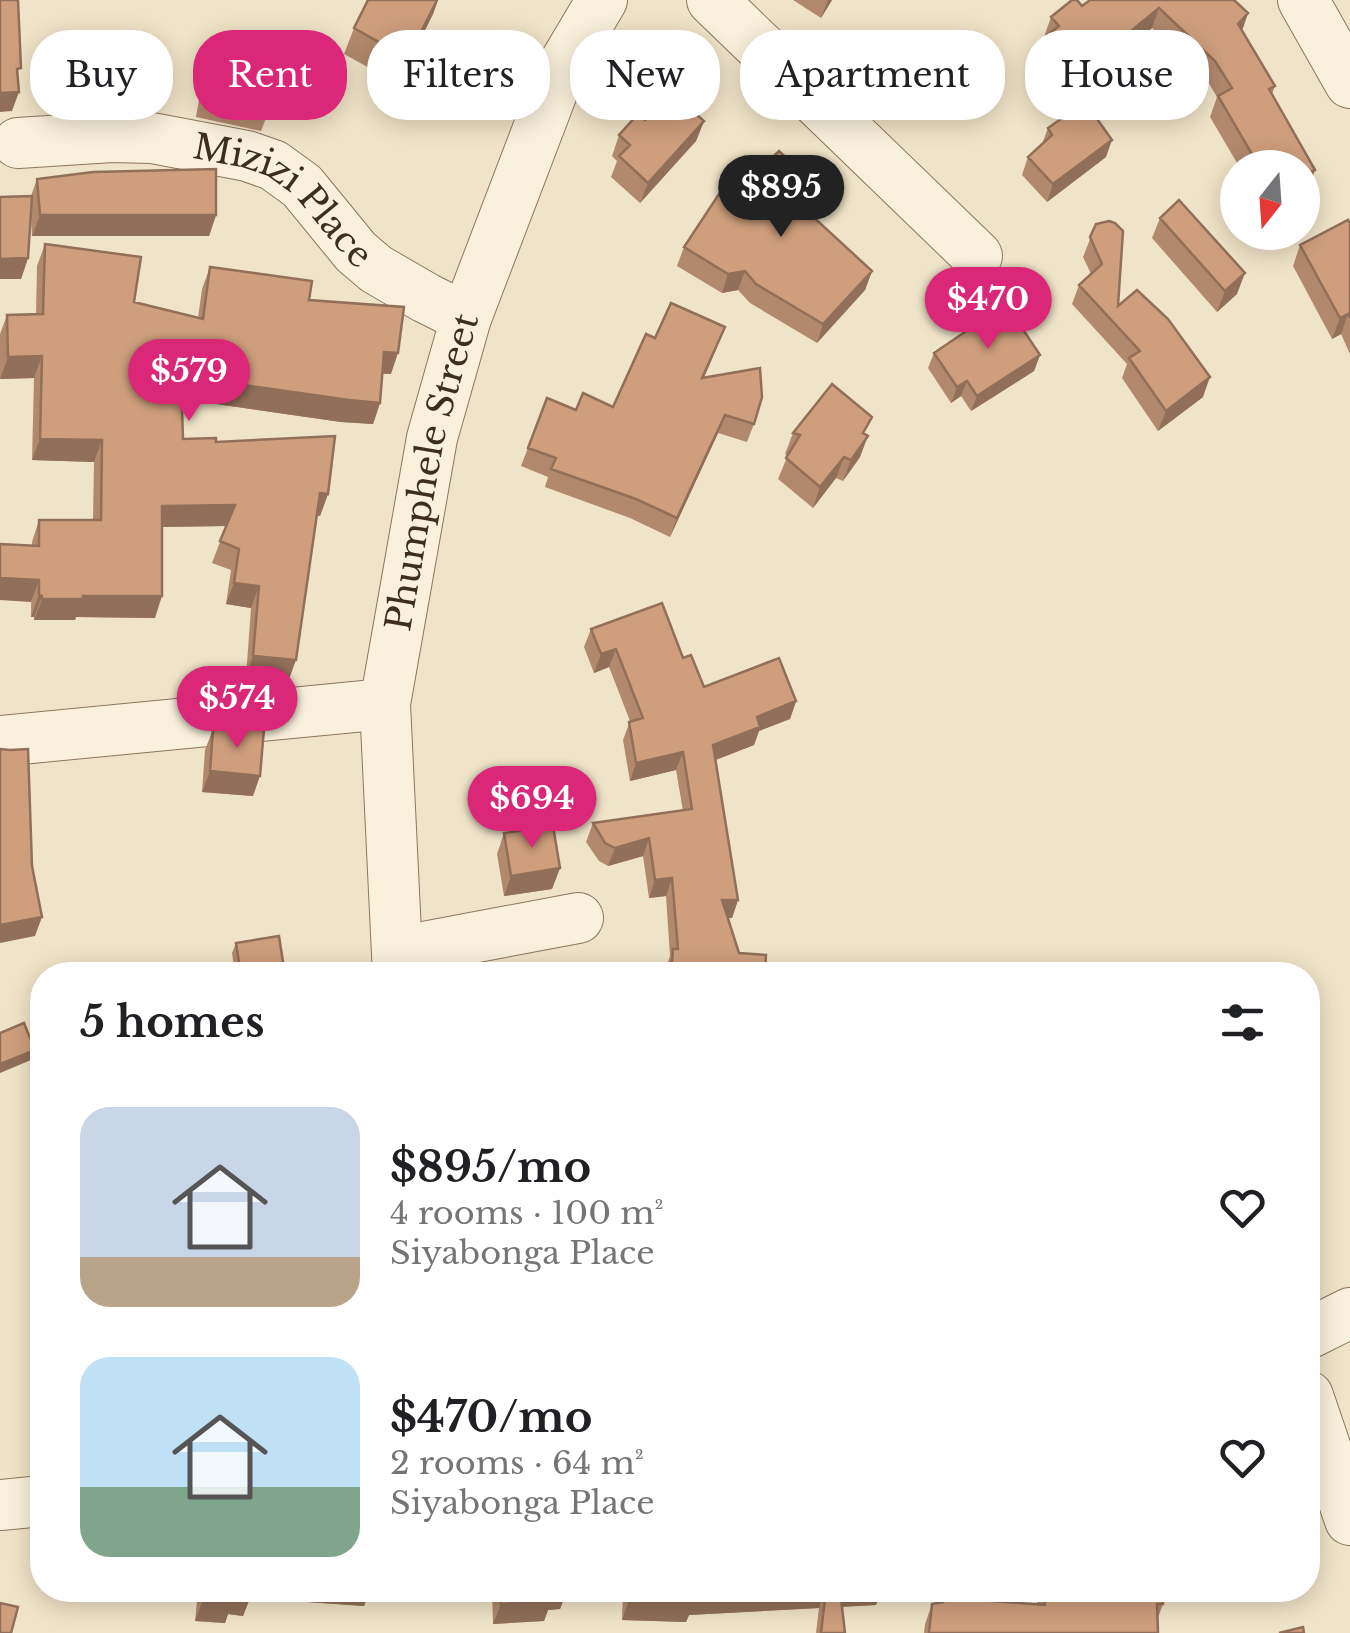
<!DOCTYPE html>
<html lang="en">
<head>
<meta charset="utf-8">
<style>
  body { margin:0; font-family:"Libre Baskerville",serif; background:#f6f6f6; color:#202124; height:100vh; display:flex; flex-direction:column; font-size:38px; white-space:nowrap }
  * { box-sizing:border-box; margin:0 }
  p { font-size:32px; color:#757577 }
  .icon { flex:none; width:55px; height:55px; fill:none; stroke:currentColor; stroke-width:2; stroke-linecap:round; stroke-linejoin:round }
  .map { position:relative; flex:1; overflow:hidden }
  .side { position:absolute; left:30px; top:962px; width:1290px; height:640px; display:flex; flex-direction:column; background:#fff; border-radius:40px; box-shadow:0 5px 25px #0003 }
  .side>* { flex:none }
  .banner { position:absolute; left:30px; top:30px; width:1290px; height:90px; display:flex; gap:20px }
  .needle { width:65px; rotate:197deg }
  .tools { position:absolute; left:1220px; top:150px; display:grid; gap:20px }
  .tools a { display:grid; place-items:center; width:100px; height:100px; border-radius:50%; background:#fff; box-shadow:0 5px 25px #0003; font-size:50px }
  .price { position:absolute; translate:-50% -85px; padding:0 22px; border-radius:35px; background:#db2777; color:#fff; font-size:32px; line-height:65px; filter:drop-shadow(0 2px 5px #0008) }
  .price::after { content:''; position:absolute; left:50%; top:60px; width:30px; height:22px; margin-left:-15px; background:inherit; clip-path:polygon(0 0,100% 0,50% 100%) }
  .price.current { background:#222; color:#fff }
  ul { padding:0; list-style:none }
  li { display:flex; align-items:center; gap:30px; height:250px; padding:0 50px }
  li span { display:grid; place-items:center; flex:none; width:280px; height:200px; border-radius:30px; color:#555 }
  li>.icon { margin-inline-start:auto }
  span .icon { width:120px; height:120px; fill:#fffc; stroke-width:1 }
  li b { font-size:42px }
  h2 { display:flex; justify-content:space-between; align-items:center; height:120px; padding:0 50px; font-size:42px }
  .chip { padding:0 35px; border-radius:40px; background:#fff; box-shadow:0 5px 25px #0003; font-size:35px; line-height:90px }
  .chip.current { background:#db2777; color:#fff }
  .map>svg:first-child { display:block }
</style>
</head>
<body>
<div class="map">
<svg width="1350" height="1633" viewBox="0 0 1350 1633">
  <rect width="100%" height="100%" fill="#f0e4c8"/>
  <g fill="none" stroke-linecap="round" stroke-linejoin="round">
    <g stroke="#8d765c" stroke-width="52">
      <g id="minor">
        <path d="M 712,0 L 977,256"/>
        <path d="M 1303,0 L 1350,83"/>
        <path id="s1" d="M 18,143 L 112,137 L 152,138 L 247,156 L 273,165 L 302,186 L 356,252 L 376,269 L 426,298 L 466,318"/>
        <path d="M 0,741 L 385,704"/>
        <path d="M 397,952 L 578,918"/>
        <path id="s2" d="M 398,975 L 385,704 L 432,438 L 466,318 L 561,69 L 602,0"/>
        <path d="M 1308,1334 L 1350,1313"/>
        <path d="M 1308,1396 L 1350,1520"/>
        <path d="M 0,1505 L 42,1501"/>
      </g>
    </g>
    <use href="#minor" stroke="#faf1dc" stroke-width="50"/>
  </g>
  <path fill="#b2896c" d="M 368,0 L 438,0 L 433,14 L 408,64 L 401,60 L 391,80 L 344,54 L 354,28 Z
    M 793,0 L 832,0 L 821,18 Z
    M 1072,0 L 1077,0 L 1082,6 L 1090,0 L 1234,0 L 1248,13 L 1242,30 L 1275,86 L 1272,94 L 1315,170 L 1307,190 L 1302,193 L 1302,168 L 1240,168 L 1210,117 L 1217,97 L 1208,82 L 1152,28 L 1071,94 L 1040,56 L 1046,39 L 1044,37 L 1051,17 Z
    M 212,51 L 269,110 L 261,131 L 196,117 L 204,72 Z
    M 645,120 L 704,121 L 696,141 L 640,203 L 611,177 L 617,161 L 612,156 L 619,135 Z
    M 1048,128 L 1106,157 L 1047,202 L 1022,175 L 1028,157 L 1042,144 Z
    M 805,176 L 834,191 L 827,209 L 816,220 L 872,271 L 865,290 L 817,343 L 750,303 L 738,290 L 722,293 L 677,266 L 684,247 L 726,202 Z
    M 37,179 L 216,215 L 209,236 L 32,236 L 31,218 L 28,258 L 21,279 L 0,279 L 0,197 L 31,196 Z
    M 1160,218 L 1237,294 L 1217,312 L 1152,238 Z
    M 1350,223 L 1350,354 L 1341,334 L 1332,339 L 1293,266 L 1300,245 Z
    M 1096,224 L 1118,306 L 1203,397 L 1158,431 L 1122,378 L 1127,364 L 1072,304 L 1079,285 L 1091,274 L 1083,257 Z
    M 45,244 L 134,302 L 198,318 L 202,289 L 210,267 L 309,300 L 391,374 L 382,374 L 380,403 L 373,424 L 341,422 L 182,399 L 183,439 L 216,442 L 328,494 L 320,516 L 317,515 L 288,682 L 246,677 L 251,608 L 226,604 L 231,570 L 212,563 L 226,526 L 162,527 L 155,618 L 76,617 L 75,620 L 34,620 L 34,617 L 31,617 L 32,542 L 39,520 L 93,520 L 94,462 L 32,460 L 34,378 L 0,379 L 0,334 L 7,315 L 36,314 L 37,266 Z
    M 655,338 L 718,345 L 704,378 L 754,424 L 747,442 L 718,433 L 670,537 L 630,518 L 545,487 L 548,477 L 521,466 L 547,398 L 576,410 L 613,407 Z
    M 934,353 L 1040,355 L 1034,371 L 971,411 L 961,396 L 951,403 L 928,368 Z
    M 793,433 L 866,435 L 860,457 L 843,481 L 836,478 L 813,508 L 778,479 L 788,455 L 785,454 Z
    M 591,629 L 683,658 L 704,687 L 796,701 L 790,719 L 759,731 L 754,745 L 716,760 L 738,900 L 732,918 L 728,918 L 739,953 L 765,975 L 666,975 L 666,967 L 670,956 L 666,896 L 649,898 L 643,856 L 608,866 L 599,861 L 586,842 L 593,823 L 683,811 L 676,770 L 630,781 L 623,740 L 630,721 L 609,667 L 594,673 L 584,647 Z
    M 213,729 L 253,796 L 202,792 L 205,750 Z
    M 504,833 L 560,868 L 552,889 L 504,896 L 497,854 Z
    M 236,943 L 285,975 L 235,975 L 232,953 Z
    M 198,1590 L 370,1590 L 364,1606 L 250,1598 L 243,1616 L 228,1614 L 225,1623 L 195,1621 Z
    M 492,1590 L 567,1590 L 560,1609 L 548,1610 L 544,1621 L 493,1624 Z
    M 623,1590 L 882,1590 L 876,1605 L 842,1607 L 845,1633 L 816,1633 L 819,1608 L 689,1615 L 686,1622 L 622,1620 Z
    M 1040,1590 L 1162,1590 L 1163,1604 L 1158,1618 L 1158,1633 L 924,1633 L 925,1624 L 932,1604 L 940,1602 L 942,1597 L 1037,1605 L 1037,1598 Z"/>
  <path fill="#916f58" d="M 436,0 L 438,0 L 433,14 L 408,64 L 418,38 Z
    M 828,0 L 832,0 L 821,18 Z
    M 1159,8 L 1152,28 L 1071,94 L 1079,74 Z
    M 1248,13 L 1241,34 L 1238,24 Z
    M 410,34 L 401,60 L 391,80 L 400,54 Z
    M 19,92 L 12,111 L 0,112 L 0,93 Z
    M 704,121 L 696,141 L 640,203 L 648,183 Z
    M 1112,140 L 1106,157 L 1047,202 L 1053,184 Z
    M 1315,170 L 1307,190 L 1302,193 L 1302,176 Z
    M 834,191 L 827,209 L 803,233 L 810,214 Z
    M 40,215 L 216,215 L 209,236 L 32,236 Z
    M 28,258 L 21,279 L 0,279 L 0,259 Z
    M 745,271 L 738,290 L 722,293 L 728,274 Z
    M 872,271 L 865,290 L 817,343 L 823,324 Z
    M 1245,273 L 1237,294 L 1217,312 L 1225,291 Z
    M 1348,314 L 1341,334 L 1332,339 L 1340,318 Z
    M 384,352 L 398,353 L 391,374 L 376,373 Z
    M 1040,355 L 1034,371 L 971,411 L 977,396 Z
    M 42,356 L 34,378 L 0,379 L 8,357 Z
    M 181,376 L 380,403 L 373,424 L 341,422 L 174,398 Z
    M 1210,377 L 1203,397 L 1158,431 L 1166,411 Z
    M 967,381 L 961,396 L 951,403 L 957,387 Z
    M 725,415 L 718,433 L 670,537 L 677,518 Z
    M 868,436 L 860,457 L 843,481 L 851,460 Z
    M 40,439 L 102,440 L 94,462 L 32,460 Z
    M 844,457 L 836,478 L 813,508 L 820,487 Z
    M 320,493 L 328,494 L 320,516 L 312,515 Z
    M 235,505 L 227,526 L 154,527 L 162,506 Z
    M 0,578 L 39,580 L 31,602 L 0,600 Z
    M 234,583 L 259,586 L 251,608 L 226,604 Z
    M 39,595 L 42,596 L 34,617 L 31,617 Z
    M 83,596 L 162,596 L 155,618 L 76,617 L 75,620 L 34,620 L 42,599 Z
    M 616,649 L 609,667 L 594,673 L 601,654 Z
    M 253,656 L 296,660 L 288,682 L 246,677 Z
    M 796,701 L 790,719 L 759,731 L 754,745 L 707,763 L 713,745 L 757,717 Z
    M 683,752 L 676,770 L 630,781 L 636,763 Z
    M 210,771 L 260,776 L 253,796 L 202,792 Z
    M 649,838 L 643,856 L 608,866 L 615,848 Z
    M 560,868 L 552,889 L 504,896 L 511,876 Z
    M 672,878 L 666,896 L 649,898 L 655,880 Z
    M 722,900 L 738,900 L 732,918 L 715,918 Z
    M 42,917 L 35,936 L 0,943 L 0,925 Z
    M 35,1050 L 31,1060 L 0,1073 L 0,1064 Z
    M 248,1590 L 370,1590 L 364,1606 L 250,1598 L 243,1616 L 228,1614 L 225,1623 L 195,1621 L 203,1600 Z
    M 550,1590 L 567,1590 L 560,1609 L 548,1610 L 544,1621 L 493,1624 L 501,1604 Z
    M 782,1590 L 825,1590 L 819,1608 L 689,1615 L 686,1622 L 622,1620 L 629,1600 Z
    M 839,1590 L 882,1590 L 876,1605 L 833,1607 Z"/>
  <path fill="#cf9f7d" stroke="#916f58" stroke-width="2.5" d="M 0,0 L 18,0 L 21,68 L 17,69 L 19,92 L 0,93 Z
    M 368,0 L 437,0 L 418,38 L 410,34 L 400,54 L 354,28 Z
    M 1072,0 L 1077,0 L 1082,6 L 1090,0 L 1234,0 L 1248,13 L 1238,24 L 1275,86 L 1269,89 L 1315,170 L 1302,176 L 1302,168 L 1260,168 L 1218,96 L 1232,88 L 1215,61 L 1159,8 L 1079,74 L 1047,35 L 1059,26 L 1051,17 Z
    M 212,51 L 277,63 L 269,110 L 203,96 Z
    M 670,91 L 704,121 L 648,183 L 619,156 L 630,145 L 619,135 L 638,114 L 645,120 Z
    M 1085,102 L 1112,140 L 1053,184 L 1028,157 L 1052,135 L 1048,128 Z
    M 779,151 L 805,176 L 812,170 L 834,191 L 810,214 L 872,271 L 823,324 L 756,284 L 745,271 L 728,274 L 684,247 L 719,194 L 726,202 Z
    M 216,169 L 216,215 L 40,215 L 37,179 L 93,172 Z
    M 32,196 L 28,258 L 0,259 L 0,197 Z
    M 1179,200 L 1245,273 L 1225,291 L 1160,218 Z
    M 1348,220 L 1350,223 L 1350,318 L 1348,314 L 1340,318 L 1300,245 Z
    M 1109,221 L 1115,223 L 1123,231 L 1118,306 L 1137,290 L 1168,319 L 1210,377 L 1166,411 L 1129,358 L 1140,351 L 1079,285 L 1102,264 L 1090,237 L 1096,224 Z
    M 45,244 L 141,257 L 134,302 L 203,319 L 210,267 L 312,281 L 309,300 L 404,307 L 398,353 L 384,352 L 380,403 L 349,400 L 181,376 L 183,439 L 216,438 L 216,442 L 335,436 L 328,494 L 320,493 L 296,660 L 253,656 L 259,586 L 234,583 L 239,549 L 220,541 L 235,505 L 162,506 L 162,596 L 83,596 L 83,599 L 42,599 L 42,596 L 39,595 L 39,580 L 0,578 L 0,544 L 39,546 L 39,520 L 101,520 L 102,440 L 40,439 L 42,356 L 8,357 L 7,315 L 43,314 Z
    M 671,303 L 725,327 L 702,378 L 760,368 L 762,397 L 754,424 L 725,415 L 677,518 L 636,499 L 551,469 L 556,458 L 528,448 L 547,398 L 576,410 L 583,393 L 613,407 L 646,334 L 655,338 Z
    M 1006,304 L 1040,355 L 977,396 L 967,381 L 957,387 L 934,353 Z
    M 832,384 L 872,417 L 863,433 L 868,436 L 851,460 L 844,457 L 820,487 L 786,458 L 800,435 L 793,433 Z
    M 662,603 L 683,658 L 691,655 L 704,687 L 779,658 L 796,701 L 757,717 L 760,727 L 713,745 L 738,900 L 722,900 L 739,953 L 766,955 L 765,975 L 671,975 L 673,949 L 678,949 L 672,878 L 655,880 L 649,838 L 615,848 L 605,843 L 593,823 L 692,809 L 683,752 L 636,763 L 629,722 L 643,718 L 616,649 L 601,654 L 591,629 Z
    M 236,727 L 264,729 L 260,776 L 210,771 L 213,729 Z
    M 0,749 L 10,750 L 28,749 L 32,866 L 42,917 L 0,925 Z
    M 553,826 L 560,868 L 511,876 L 504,833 Z
    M 279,936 L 285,975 L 241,975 L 236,943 Z
    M 24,1023 L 35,1050 L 0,1064 L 0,1033 Z
    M 204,1590 L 251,1590 L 251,1595 L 233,1593 L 233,1603 L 203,1600 Z
    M 500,1590 L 550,1590 L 551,1601 L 501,1604 Z
    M 629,1590 L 782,1590 L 693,1595 L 693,1602 L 629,1600 Z
    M 826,1590 L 840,1590 L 845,1633 L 821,1633 Z
    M 1044,1590 L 1162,1590 L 1163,1604 L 1157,1604 L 1158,1633 L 929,1633 L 932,1604 L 943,1602 L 942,1597 L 1045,1605 Z
    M 0,1603 L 18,1607 L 11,1633 L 0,1633 Z
    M 1303,1627 L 1304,1633 L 1279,1633 Z"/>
  <g text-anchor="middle" stroke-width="8" stroke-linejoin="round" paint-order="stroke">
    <g font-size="35" fill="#3d2e20" stroke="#f7eed8">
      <text dy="12" stroke="none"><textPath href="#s1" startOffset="285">Mizizi Place</textPath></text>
      <text dy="12" stroke="none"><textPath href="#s2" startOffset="508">Phumphele Street</textPath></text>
    </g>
  </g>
</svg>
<div class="tools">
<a><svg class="needle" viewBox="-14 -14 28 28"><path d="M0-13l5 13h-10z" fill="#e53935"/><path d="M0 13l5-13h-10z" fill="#757577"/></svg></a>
</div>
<b class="price current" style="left:781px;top:240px">$895</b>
<b class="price" style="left:988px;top:352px">$470</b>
<b class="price" style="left:189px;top:424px">$579</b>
<b class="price" style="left:237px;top:751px">$574</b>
<b class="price" style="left:532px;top:851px">$694</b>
<div class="banner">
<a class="chip">Buy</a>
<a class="chip current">Rent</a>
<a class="chip">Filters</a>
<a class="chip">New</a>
<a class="chip">Apartment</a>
<a class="chip">House</a>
</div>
<section class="side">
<h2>5 homes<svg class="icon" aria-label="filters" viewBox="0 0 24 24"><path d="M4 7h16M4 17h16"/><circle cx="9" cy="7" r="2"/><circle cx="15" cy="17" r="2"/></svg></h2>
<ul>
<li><span style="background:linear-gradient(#c9d6e8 75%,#b9a48a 0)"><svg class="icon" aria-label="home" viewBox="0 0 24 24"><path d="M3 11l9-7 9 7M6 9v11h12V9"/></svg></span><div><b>$895/mo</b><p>4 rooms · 100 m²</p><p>Siyabonga Place</p></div><svg class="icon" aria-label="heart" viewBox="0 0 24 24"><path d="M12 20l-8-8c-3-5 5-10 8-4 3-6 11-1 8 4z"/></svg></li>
<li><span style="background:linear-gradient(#bfe0f5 65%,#7fa58c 0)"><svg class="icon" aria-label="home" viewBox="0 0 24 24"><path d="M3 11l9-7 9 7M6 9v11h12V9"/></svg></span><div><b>$470/mo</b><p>2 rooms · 64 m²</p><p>Siyabonga Place</p></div><svg class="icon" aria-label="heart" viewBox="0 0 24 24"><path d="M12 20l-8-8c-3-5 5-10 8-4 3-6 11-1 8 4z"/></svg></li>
</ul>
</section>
</div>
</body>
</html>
